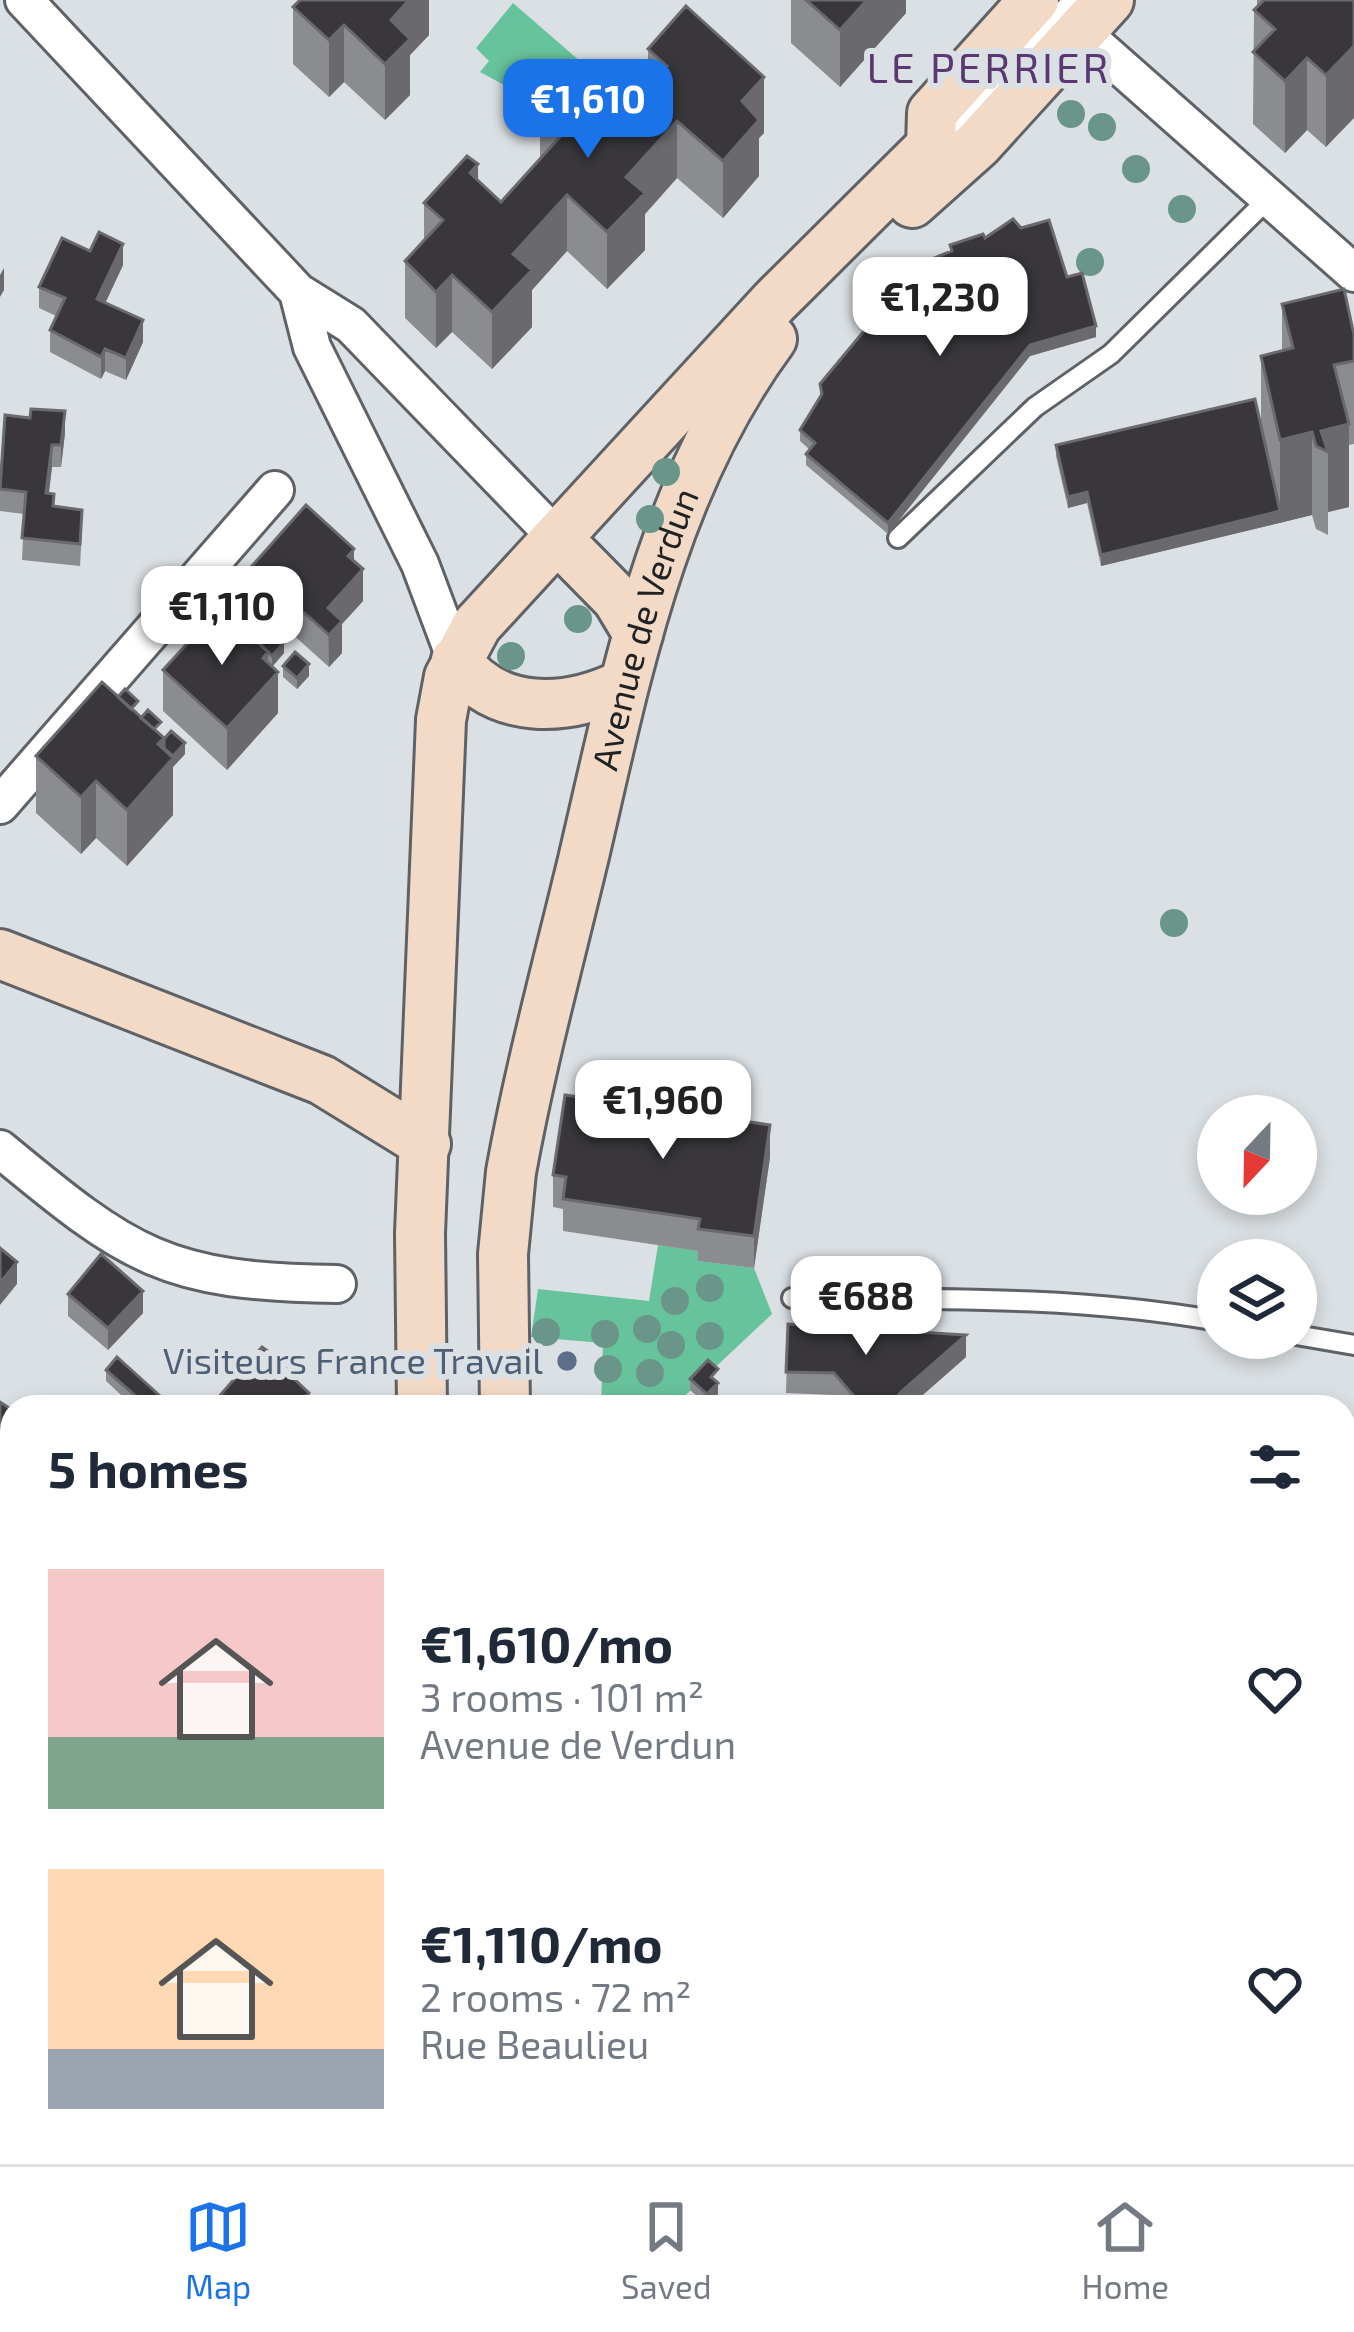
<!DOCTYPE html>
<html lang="en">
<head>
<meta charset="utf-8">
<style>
  body { margin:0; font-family:"Exo 2",sans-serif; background:#f6f6f7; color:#1f2937; height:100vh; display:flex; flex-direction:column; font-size:45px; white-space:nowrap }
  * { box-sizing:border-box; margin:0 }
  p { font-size:39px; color:#747a83 }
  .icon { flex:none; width:66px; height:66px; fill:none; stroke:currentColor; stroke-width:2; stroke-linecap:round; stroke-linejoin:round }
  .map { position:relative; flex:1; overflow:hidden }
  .drawer { position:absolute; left:0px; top:1395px; width:1356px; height:771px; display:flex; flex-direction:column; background:#fff; border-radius:36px 36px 0 0; box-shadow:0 6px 18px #0003 }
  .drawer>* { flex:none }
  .needle { width:78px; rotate:202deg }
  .fabs { position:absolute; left:1197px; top:1095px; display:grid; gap:24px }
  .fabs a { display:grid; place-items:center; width:120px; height:120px; border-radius:50%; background:#fff; box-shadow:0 6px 18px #0003; font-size:60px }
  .price { position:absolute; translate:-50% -102px; padding:0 27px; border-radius:24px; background:#fff; color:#222; font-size:39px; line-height:78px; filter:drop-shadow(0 3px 6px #0008) }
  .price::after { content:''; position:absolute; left:50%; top:72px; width:36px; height:27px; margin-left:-18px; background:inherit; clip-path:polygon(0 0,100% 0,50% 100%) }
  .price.current { background:#1a73e8; color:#fff }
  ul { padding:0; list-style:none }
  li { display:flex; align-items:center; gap:36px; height:300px; padding:0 48px }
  li span { display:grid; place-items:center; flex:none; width:336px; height:240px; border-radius:0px; color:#555 }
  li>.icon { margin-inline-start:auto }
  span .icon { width:144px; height:144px; fill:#fffc; stroke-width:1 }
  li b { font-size:51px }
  h2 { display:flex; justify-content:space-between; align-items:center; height:144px; padding:0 48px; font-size:51px }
  .dock { display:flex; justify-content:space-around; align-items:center; height:168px; border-top:3px solid #e0e1e3; background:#fff; font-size:33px; color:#747a83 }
  .dock a { display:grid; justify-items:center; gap:6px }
  .dock .current { color:#1a73e8 }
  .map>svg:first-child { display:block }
</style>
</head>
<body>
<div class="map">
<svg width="1354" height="2164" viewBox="0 0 1354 2164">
  <rect width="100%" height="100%" fill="#dbe0e4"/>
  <path fill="#67c39c" d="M 513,3 L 611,88 L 592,108 L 540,62 L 515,91 L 480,72 L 489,61 L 476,48 Z
    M 658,1245 L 700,1251 L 699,1261 L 754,1268 L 772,1314 L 673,1407 L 601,1407 L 603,1343 L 531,1337 L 538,1289 L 649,1301 Z
    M 1344,1523 L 1354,1533 L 1354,1676 L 1344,1667 Z
    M 1344,1676 L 1354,1685 L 1354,1783 L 1344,1794 Z
    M 287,2154 L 404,2154 L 404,2164 L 274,2164 Z"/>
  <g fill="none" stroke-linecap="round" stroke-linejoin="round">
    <g stroke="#5e6266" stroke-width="24">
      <path id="lane" d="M 939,139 L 1073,0
        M 898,538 L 1035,407 L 1111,354 L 1269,198
        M 792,1298 C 935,1299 1077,1296 1218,1321
        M 1296,1335 L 1354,1345"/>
    </g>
    <g stroke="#5e6266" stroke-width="42">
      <path id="street" d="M 24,0 L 298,292 L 351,325 L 558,539
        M 1080,31 L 1354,273
        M 298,292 L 312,347 L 420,564 L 456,660
        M 0,805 L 275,490
        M 0,1149 C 129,1256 165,1282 337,1284
        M 0,1838 L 12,1826
        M 1141,2154 L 1148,2164
        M 215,2164 L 228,2154"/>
    </g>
    <g stroke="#5e6266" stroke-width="54">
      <g id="secondary">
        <path d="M 912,203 L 978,144 L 1109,0"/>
        <path d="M 558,539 L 617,599 L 638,634"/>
        <path d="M 456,660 C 497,716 567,712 624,684"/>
        <path d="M 0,954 L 322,1080 L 426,1144"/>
        <path d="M 422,1407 L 420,1233 L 441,720 L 449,677 L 477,625 L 774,302 L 931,146 L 932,113 L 1034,0"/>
        <path id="s1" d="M 505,1407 L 503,1254 L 511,1172 C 530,1067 558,964 583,860 C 625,681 660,490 772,339"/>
        <path d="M 430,2154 L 430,2164"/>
        <path d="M 513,2154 L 513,2164"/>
      </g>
    </g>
    <use href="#lane" stroke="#fff" stroke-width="18"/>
    <use href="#street" stroke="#fff" stroke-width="36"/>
    <use href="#secondary" stroke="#f3dac6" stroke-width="48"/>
  </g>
  <g fill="#6a9689">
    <circle cx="1071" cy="114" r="14"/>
    <circle cx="1102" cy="127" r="14"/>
    <circle cx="1136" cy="169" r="14"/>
    <circle cx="1182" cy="209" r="14"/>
    <circle cx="1090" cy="262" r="14"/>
    <circle cx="666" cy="472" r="14"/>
    <circle cx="650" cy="519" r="14"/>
    <circle cx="578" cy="619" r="14"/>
    <circle cx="511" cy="656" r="14"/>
    <circle cx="1174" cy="923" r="14"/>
    <circle cx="710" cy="1288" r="14"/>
    <circle cx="675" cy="1301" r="14"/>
    <circle cx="647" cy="1329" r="14"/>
    <circle cx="546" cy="1332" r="14"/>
    <circle cx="605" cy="1334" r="14"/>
    <circle cx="710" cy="1336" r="14"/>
    <circle cx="671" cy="1345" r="14"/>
    <circle cx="608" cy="1369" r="14"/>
    <circle cx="650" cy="1373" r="14"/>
  </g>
  <path fill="#8a8c90" d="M 429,0 L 429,35 L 410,55 L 410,95 L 385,120 L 344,82 L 329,97 L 293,64 L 293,7 Z
    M 791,0 L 906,0 L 906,13 L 840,87 L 791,43 Z
    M 1257,0 L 1354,0 L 1326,147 L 1307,130 L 1285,153 L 1253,124 L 1254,10 L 1257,7 Z
    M 648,49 L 764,133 L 759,138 L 759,176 L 723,218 L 677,178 L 645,214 L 645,250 L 607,289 L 567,251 L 532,290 L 532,327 L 492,369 L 452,332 L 436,348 L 405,318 L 405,261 L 424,240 L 424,203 L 478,180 L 501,202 L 540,159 L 540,104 L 617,121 L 648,87 Z
    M 985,238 L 1067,277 L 1096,337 L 1030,356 L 888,534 L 806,465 L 806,454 L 809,449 L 800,441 L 800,430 L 820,397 L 820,384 L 899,309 L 896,299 L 896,288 L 915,282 L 914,266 L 950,251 L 950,245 Z
    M 123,265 L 105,303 L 143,342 L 126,380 L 105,371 L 101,379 L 50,352 L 50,330 L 56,316 L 39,308 L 39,287 Z
    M 1282,304 L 1354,335 L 1354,444 L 1349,445 L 1349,507 L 1328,512 L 1328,535 L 1316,529 L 1312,515 L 1101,566 L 1087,503 L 1068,508 L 1056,456 L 1056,445 L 1261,428 L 1261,356 L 1282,351 Z
    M 65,433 L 61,467 L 52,467 L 49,493 L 54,507 L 82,531 L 80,566 L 22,560 L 24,514 L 0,511 L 0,468 Z
    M 354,561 L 363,601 L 342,624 L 342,653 L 329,667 L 252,598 L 252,566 Z
    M 255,639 L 284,653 L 272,667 L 278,713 L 227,770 L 163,711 L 163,670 Z
    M 283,666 L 309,676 L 297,689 L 283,677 Z
    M 118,697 L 138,712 L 137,714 L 185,754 L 173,767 L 173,815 L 127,866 L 96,838 L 81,854 L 36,813 L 36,756 Z
    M 770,1157 L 754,1268 L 698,1261 L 698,1251 L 563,1231 L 563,1209 L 553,1207 L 553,1175 Z
    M 68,1294 L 143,1313 L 108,1350 L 68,1316 Z
    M 788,1324 L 966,1357 L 909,1407 L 844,1407 L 834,1395 L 786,1393 Z
    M 106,1370 L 159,1406 L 134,1407 L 106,1381 Z
    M 690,1379 L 718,1380 L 716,1382 L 718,1394 L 707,1405 L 690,1390 Z
    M 0,1910 L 12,1923 L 12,2005 L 0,1993 Z
    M 12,2079 L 12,2154 L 55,2154 L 47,2164 L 18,2164 L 0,2151 L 0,2092 Z
    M 555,2154 L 838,2154 L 838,2162 L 837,2164 L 556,2164 Z"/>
  <path fill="#6a6a6e" d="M 409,0 L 429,0 L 429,35 L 410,55 L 410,95 L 385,120 L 385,64 L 391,20 Z
    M 867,0 L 906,0 L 906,13 L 840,87 L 840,30 Z
    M 344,25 L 344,82 L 329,97 L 329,40 Z
    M 1354,46 L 1354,118 L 1326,147 L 1326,75 Z
    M 1307,58 L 1307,130 L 1285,153 L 1285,81 Z
    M 764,77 L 764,133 L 759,138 L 759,176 L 723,218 L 723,161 L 742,101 Z
    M 677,121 L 677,178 L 645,214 L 645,250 L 607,289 L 607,232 L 626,177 Z
    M 478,164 L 478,221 L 470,173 Z
    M 567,195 L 567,251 L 532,290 L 532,327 L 492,369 L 492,312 L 513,254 Z
    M 123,244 L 123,265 L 97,321 L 97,299 Z
    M 4,268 L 4,290 L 0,297 L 0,275 Z
    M 452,275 L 452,332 L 436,348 L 436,292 Z
    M 143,320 L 143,342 L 126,380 L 126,358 Z
    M 1096,326 L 1096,337 L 1030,356 L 888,534 L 888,523 L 1030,345 Z
    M 105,349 L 105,371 L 101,379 L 101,357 Z
    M 65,411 L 65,433 L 61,467 L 61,445 Z
    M 1349,424 L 1349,507 L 1328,512 L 1328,452 L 1321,431 Z
    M 1312,432 L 1312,515 L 1101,566 L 1101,555 L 1280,511 L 1280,440 Z
    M 52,445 L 52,467 L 46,515 L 46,493 Z
    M 1087,492 L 1087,503 L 1068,508 L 1068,497 Z
    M 354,549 L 354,579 L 363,569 L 363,601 L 342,624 L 342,653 L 329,667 L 328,608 L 348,556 Z
    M 284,642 L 284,653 L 272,667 L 272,656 Z
    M 268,652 L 268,682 L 278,672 L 278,713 L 227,770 L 227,728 L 263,658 Z
    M 309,664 L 309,676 L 297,689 L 297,678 Z
    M 164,738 L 173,756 L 185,743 L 185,754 L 173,767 L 173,815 L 127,866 L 127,810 L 158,744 Z
    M 96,781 L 96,838 L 81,854 L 81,797 Z
    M 770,1125 L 770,1157 L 754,1268 L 754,1236 Z
    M 17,1262 L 17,1284 L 0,1305 L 0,1283 Z
    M 143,1291 L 143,1313 L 108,1350 L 108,1328 Z
    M 966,1335 L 966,1357 L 909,1407 L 889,1407 L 901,1392 Z
    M 296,1371 L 296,1406 L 309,1393 L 309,1407 L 291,1407 L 291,1376 Z
    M 718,1383 L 718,1394 L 707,1405 L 707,1394 Z
    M 159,1395 L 159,1406 L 148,1407 Z
    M 12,1410 L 12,1432 L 0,1449 L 0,1428 Z
    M 9,1587 L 9,1598 L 0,1608 L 0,1597 Z
    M 1354,1994 L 1354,2050 L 1344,2061 L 1344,2004 Z
    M 38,2154 L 55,2154 L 47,2164 L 36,2164 Z
    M 805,2154 L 807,2154 L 807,2164 L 798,2164 Z
    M 826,2154 L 838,2154 L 838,2162 L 837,2164 L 822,2164 L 822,2157 Z"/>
  <path fill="#39373b" stroke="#6a6a6e" stroke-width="3" d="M 300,0 L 409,0 L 391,20 L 410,39 L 385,64 L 344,25 L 329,40 L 293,7 Z
    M 806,0 L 867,0 L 840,30 Z
    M 1264,0 L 1354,0 L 1354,46 L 1326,75 L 1307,58 L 1285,81 L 1253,52 L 1275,29 L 1254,10 Z
    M 686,6 L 764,77 L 742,101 L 759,120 L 723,161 L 677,121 L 626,177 L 645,193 L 607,232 L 567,195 L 513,254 L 532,270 L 492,312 L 452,275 L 436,292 L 405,261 L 443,220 L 424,203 L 467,156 L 478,164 L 470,173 L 501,202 L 567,129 L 540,104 L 567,75 L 617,121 L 667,66 L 648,49 Z
    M 1013,219 L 1021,228 L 1049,220 L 1067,277 L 1082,273 L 1096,326 L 1030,345 L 888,523 L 806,454 L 815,443 L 800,430 L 822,394 L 820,384 L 878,314 L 903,308 L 896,288 L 918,281 L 914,266 L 952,251 L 950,245 L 983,234 L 985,238 Z
    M 99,232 L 123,244 L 97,299 L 143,320 L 126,358 L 105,349 L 101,357 L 50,330 L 65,298 L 39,287 L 62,238 L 90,251 Z
    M 1344,289 L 1354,335 L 1354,361 L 1334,365 L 1349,424 L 1321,431 L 1328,452 L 1316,446 L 1312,432 L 1280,440 L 1261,356 L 1293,348 L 1282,304 Z
    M 1255,399 L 1280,511 L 1101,555 L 1087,492 L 1068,497 L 1056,445 Z
    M 31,409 L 65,411 L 61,445 L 52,445 L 46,493 L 54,494 L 53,506 L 82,510 L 80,544 L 22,538 L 26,492 L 0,489 L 5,415 L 30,418 Z
    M 306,505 L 354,549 L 348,556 L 363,569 L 328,608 L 342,621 L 329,635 L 252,566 Z
    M 220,608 L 268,652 L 263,658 L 278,672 L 227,728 L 163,670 Z
    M 267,626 L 284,642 L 272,656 L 255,639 Z
    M 295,652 L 309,664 L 297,678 L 283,666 Z
    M 102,682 L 164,738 L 158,744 L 173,758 L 127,810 L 96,781 L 81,797 L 36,756 Z
    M 125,689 L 138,701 L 131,709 L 118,697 Z
    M 148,710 L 161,722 L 154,729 L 141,718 Z
    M 171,731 L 185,743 L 173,756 L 164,748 L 164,739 Z
    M 565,1095 L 770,1125 L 754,1236 L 698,1229 L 700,1219 L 563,1199 L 566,1177 L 553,1175 Z
    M 0,1248 L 17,1262 L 0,1283 Z
    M 101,1254 L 143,1291 L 108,1328 L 68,1294 Z
    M 788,1324 L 966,1335 L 901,1392 L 889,1407 L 863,1407 L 834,1373 L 786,1372 Z
    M 262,1347 L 296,1371 L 291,1376 L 309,1393 L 296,1407 L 210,1407 Z
    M 117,1357 L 159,1395 L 148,1407 L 106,1370 Z
    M 708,1360 L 718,1369 L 711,1377 L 718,1383 L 707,1394 L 690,1379 Z
    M 0,1402 L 12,1410 L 0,1428 Z
    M 0,1578 L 9,1587 L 0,1597 Z
    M 1354,1864 L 1354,1994 L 1344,2004 L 1344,1875 Z
    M 0,1910 L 12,1923 L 12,1983 L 0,1971 Z
    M 12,2079 L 12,2138 L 0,2129 L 0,2092 Z
    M 568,2154 L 805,2154 L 798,2162 L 800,2164 L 579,2164 Z
    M 974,2157 L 982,2164 L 968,2164 Z"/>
  <circle fill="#5c6f8a" stroke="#dbe0e4" stroke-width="4.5" cx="567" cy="1361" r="12"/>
  <g text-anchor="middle" stroke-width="12" stroke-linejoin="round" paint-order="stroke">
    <g font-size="36" fill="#1f2123" stroke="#dbe0e4">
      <text dy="13" stroke="none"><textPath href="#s1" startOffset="795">Avenue de Verdun</textPath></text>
    </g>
    <g font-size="36" fill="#4e5e75" stroke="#dbe0e4" text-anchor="end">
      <text x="543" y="1374">Visiteurs France Travail</text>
    </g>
    <g font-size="42" letter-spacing="3" fill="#5a3771" stroke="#dbe0e4">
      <text x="989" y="83">LE PERRIER</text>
    </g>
  </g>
</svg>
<div class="fabs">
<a><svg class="needle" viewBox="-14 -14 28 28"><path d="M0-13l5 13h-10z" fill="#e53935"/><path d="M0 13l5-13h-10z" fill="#747a83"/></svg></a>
<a><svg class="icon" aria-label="layers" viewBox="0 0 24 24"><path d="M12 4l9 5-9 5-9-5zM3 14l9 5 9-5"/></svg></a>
</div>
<b class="price current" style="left:588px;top:161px">€1,610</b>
<b class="price" style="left:940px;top:359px">€1,230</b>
<b class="price" style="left:222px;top:668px">€1,110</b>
<b class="price" style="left:663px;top:1162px">€1,960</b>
<b class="price" style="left:866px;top:1358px">€688</b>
<section class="drawer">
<h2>5 homes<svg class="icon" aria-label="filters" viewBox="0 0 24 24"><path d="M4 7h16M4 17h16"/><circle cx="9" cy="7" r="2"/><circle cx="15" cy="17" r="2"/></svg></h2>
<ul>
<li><span style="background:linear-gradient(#f6c9c9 70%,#7fa58c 0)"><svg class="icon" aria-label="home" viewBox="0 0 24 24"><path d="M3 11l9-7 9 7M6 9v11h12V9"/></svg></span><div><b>€1,610/mo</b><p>3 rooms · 101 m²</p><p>Avenue de Verdun</p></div><svg class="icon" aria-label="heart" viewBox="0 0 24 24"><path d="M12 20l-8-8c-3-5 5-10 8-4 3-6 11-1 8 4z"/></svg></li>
<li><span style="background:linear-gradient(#ffd9b3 75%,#9aa5b1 0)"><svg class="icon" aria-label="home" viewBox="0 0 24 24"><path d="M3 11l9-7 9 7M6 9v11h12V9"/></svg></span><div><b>€1,110/mo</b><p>2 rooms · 72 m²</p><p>Rue Beaulieu</p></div><svg class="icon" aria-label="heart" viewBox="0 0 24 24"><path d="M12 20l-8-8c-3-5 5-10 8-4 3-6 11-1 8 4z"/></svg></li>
</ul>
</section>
</div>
<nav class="dock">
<a class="current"><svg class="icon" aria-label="map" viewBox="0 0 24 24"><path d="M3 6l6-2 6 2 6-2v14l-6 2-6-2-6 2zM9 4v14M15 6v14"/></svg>Map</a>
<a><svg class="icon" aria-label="saved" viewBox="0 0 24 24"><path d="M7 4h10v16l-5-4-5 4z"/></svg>Saved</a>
<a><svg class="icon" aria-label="home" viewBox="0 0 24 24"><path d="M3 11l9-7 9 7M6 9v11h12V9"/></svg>Home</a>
</nav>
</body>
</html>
